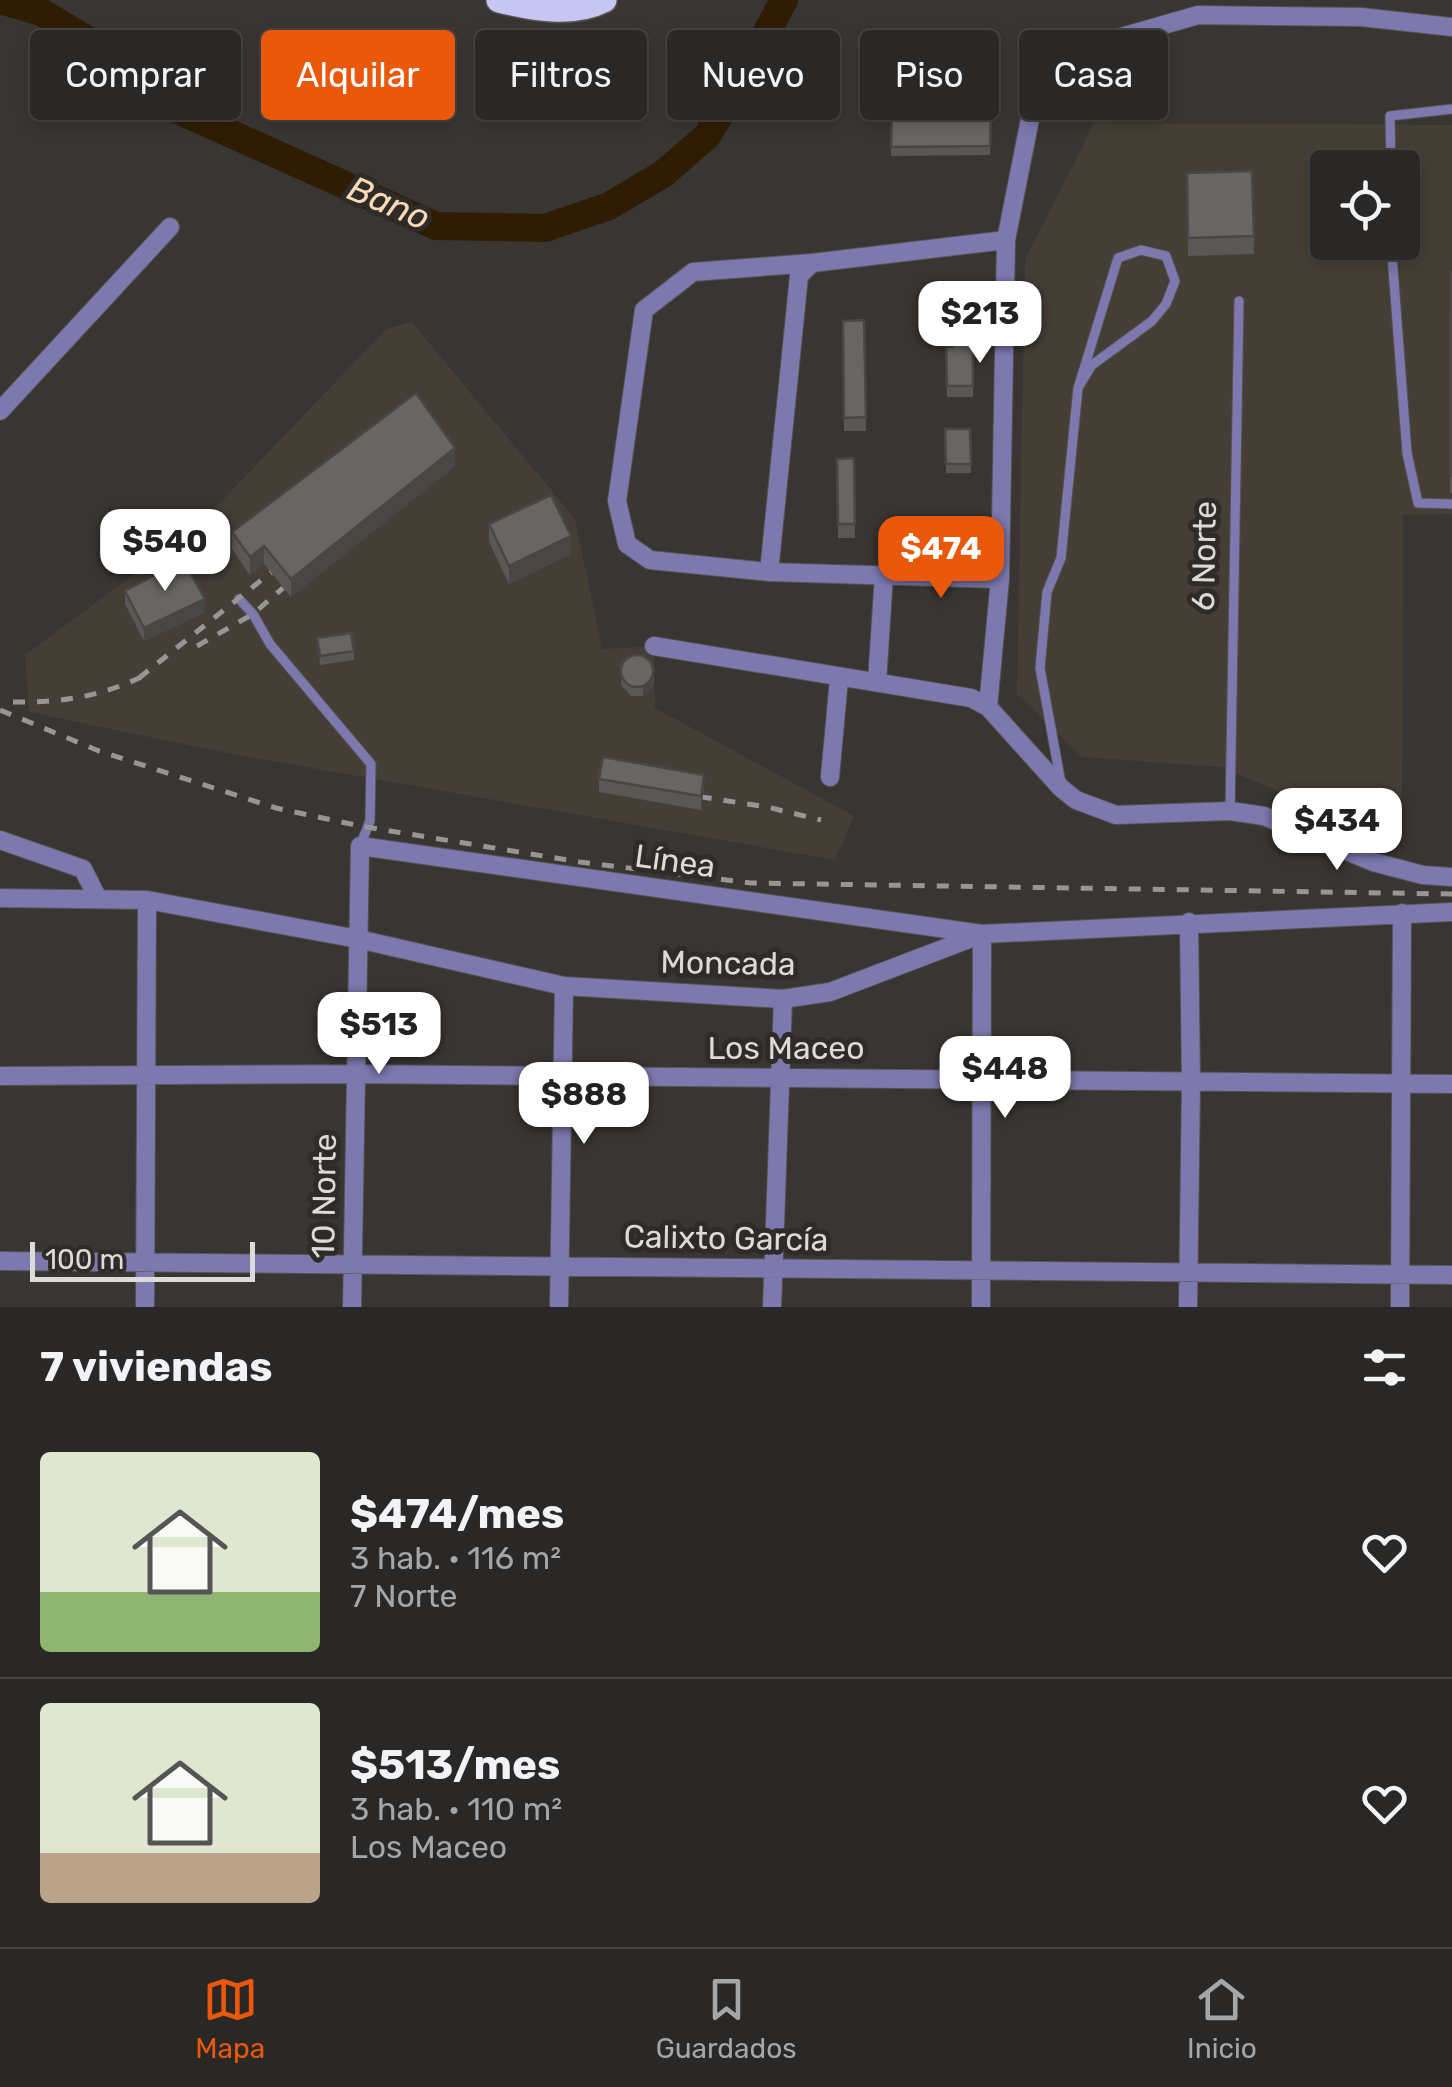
<!DOCTYPE html>
<html lang="es">
<head>
<meta charset="utf-8">
<style>
  body { margin:0; font-family:Rubik,sans-serif; background:#32302e; color:#f1f3f6; height:100vh; display:flex; flex-direction:column; font-size:38px; white-space:nowrap }
  * { box-sizing:border-box; margin:0 }
  p { font-size:32px; color:#a5a6a7 }
  .icon { flex:none; width:55px; height:55px; fill:none; stroke:currentColor; stroke-width:2; stroke-linecap:round; stroke-linejoin:round }
  .map { position:relative; height:1307px; overflow:hidden }
  .details { display:flex; flex-direction:column; background:#2a2826; flex:1 }
  .details>* { flex:none }
  .banner { position:absolute; left:30px; top:30px; width:1392px; height:90px; display:flex; gap:20px }
  .fabs { position:absolute; left:1310px; top:150px; display:grid; gap:20px }
  .fabs a { display:grid; place-items:center; width:110px; height:110px; border-radius:10px; background:#2a2826; box-shadow:0 5px 15px #0003,0 0 0 2px #464443; font-size:50px }
  .scale { position:absolute; left:30px; bottom:25px; width:225px; box-sizing:border-box; padding-left:10px; border:5px solid #dcdbd9; border-top:0; font-size:28px; line-height:35px; white-space:nowrap; color:#dcdbd9; -webkit-text-stroke:8px #2e2b28; paint-order:stroke }
  .price { position:absolute; translate:-50% -85px; padding:0 22px; border-radius:20px; background:#fff; color:#222; font-size:32px; line-height:65px; filter:drop-shadow(0 2px 5px #0008) }
  .price::after { content:''; position:absolute; left:50%; top:60px; width:30px; height:22px; margin-left:-15px; background:inherit; clip-path:polygon(0 0,100% 0,50% 100%) }
  .price.active { background:#ea580c; color:#fff }
  ul { padding:0; list-style:none }
  li { display:flex; align-items:center; gap:30px; height:250px; padding:0 40px }
  li+li { border-top:2px solid #464443 }
  li span { display:grid; place-items:center; flex:none; width:280px; height:200px; border-radius:10px; color:#555 }
  li>.icon { margin-inline-start:auto }
  span .icon { width:120px; height:120px; fill:#fffc; stroke-width:1 }
  li b { font-size:42px }
  h2 { display:flex; justify-content:space-between; align-items:center; height:120px; padding:0 40px; font-size:42px }
  .chip { padding:0 35px; border-radius:10px; background:#2a2826; box-shadow:0 5px 15px #0003,0 0 0 2px #464443; font-size:35px; line-height:90px }
  .chip.active { background:#ea580c; color:#fff }
  .dock { display:flex; justify-content:space-around; align-items:center; height:140px; border-top:2px solid #464443; background:#2a2826; font-size:28px; color:#a5a6a7 }
  .dock a { display:grid; justify-items:center; gap:5px }
  .dock .active { color:#ea580c }
  .map>svg:first-child { display:block }
</style>
</head>
<body>
<div class="map">
<svg width="1452" height="1307" viewBox="0 0 1452 1307">
  <rect width="100%" height="100%" fill="#383532"/>
  <path fill="#453e36" fill-rule="evenodd" d="M 1094,123 L 1452,125 L 1452,514 L 1403,515 L 1402,817 L 1322,809 L 1220,767 L 1082,757 L 1017,694 L 1025,260 ZM 1328,168 L 1402,168 L 1402,242 L 1328,242 Z
    M 412,322 L 575,519 L 602,649 L 654,646 L 655,708 L 854,816 L 835,860 L 232,754 L 29,712 L 25,655 L 196,528 L 386,329 Z"/>
  <g fill="none" stroke-linecap="round" stroke-linejoin="round">
    <path stroke="#2f1d03" stroke-width="28" d="M 0,0 L 41,12 L 94,44 L 127,87 L 436,226 L 545,228 L 609,206 L 663,174 L 707,136 L 749,66 L 784,0"/>
    <g stroke="#565350" stroke-width="11">
      <path id="service" d="M 1391,168 L 1390,116 L 1452,109
        M 1391,242 L 1407,453 L 1418,503 L 1452,504
        M 239,599 L 253,614 L 270,644 L 371,764 L 370,821 L 360,846
        M 1061,783 L 1040,668 L 1047,592 L 1061,558 L 1078,388 L 1092,365 L 1152,321 L 1166,304 L 1175,281 L 1166,256 L 1141,250 L 1118,258 L 1078,388
        M 1230,811 L 1239,301"/>
    </g>
    <g stroke="#565350" stroke-width="20">
      <path id="minor" d="M 812,263 L 693,272 L 644,310 L 617,501 L 627,544 L 650,560 L 769,572 L 1000,579
        M 0,411 L 170,227
        M 769,572 L 799,276 L 812,263 L 1006,240
        M 654,646 L 971,698 L 988,707 L 1061,788 L 1076,800 L 1116,815 L 1230,811 L 1264,816 L 1373,862 L 1423,875 L 1452,877
        M 877,682 L 884,575
        M 988,707 L 1000,579 L 1006,240 L 1030,119 L 1069,52 L 1198,15 L 1361,17 L 1452,27
        M 830,777 L 839,679
        M 0,840 L 83,869 L 98,899
        M 0,898 L 147,900 L 358,939 L 564,986 L 783,999 L 830,992 L 982,934 L 1452,912
        M 0,1076 L 356,1074 L 1452,1084
        M 0,1261 L 1452,1275
        M 145,1307 L 147,900
        M 352,1307 L 360,846 L 982,934 L 981,1307
        M 559,1307 L 564,986
        M 772,1307 L 783,999
        M 1188,1307 L 1191,1083 L 1189,922
        M 1400,1307 L 1402,913"/>
    </g>
    <g stroke="#565350" stroke-width="28">
      <path id="primary" d="M 499,0 C 532,8 573,16 604,0"/>
    </g>
    <use href="#service" stroke="#7d79af" stroke-width="9"/>
    <use href="#minor" stroke="#7d79af" stroke-width="18"/>
    <use href="#primary" stroke="#c7c5f1" stroke-width="25"/>
    <path stroke="#989694" stroke-width="5" stroke-dasharray="12 12" stroke-linecap="butt" d="M 197,646 L 253,614 L 283,588
      M 139,678 L 294,554
      M 13,702 C 62,703 105,696 149,673
      M 0,710 L 99,751 L 276,808 L 360,826 L 580,862 L 751,883 L 1452,894
      M 676,793 L 767,807 L 821,820"/>
  </g>
  <path fill="#595854" d="M 994,77 L 994,117 L 991,117 L 990,155 L 891,156 L 892,115 L 930,115 Z
    M 1252,171 L 1254,254 L 1188,256 L 1187,173 Z
    M 1452,272 L 1452,493 L 1450,493 L 1450,476 Z
    M 978,296 L 978,342 L 973,343 L 973,397 L 947,397 L 946,347 L 952,347 Z
    M 864,320 L 866,431 L 844,431 L 843,321 Z
    M 945,429 L 970,429 L 971,473 L 946,473 Z
    M 854,458 L 855,538 L 838,538 L 837,459 Z
    M 455,466 L 291,597 L 264,564 L 250,575 L 232,549 L 232,532 Z
    M 489,524 L 571,554 L 509,584 L 489,542 Z
    M 125,591 L 205,612 L 144,641 L 125,604 Z
    M 317,638 L 354,651 L 354,660 L 320,665 Z
    M 622,664 L 654,677 L 653,686 L 643,696 L 631,696 L 621,685 Z
    M 599,779 L 704,788 L 701,810 L 599,792 Z"/>
  <path fill="#494745" d="M 455,448 L 455,466 L 291,597 L 291,579 Z
    M 571,536 L 571,554 L 509,584 L 509,566 Z
    M 264,546 L 264,564 L 250,575 L 250,557 Z
    M 205,599 L 205,612 L 144,641 L 144,628 Z
    M 654,668 L 653,686 L 643,696 L 643,687 Z
    M 704,775 L 704,788 L 701,810 L 701,796 Z"/>
  <path fill="#686662" stroke="#494745" stroke-width="2.5" d="M 931,75 L 994,77 L 994,108 L 991,108 L 990,146 L 891,147 L 892,115 L 930,115 Z
    M 1252,171 L 1254,236 L 1188,238 L 1187,173 Z
    M 1451,272 L 1452,272 L 1452,476 L 1450,476 Z
    M 978,296 L 978,331 L 973,331 L 973,386 L 947,386 L 946,347 L 952,347 L 951,297 Z
    M 864,320 L 866,417 L 844,418 L 843,321 Z
    M 416,393 L 455,448 L 291,579 L 264,546 L 250,557 L 232,532 Z
    M 945,429 L 970,429 L 971,464 L 946,464 Z
    M 854,458 L 855,524 L 838,524 L 837,459 Z
    M 551,495 L 571,536 L 509,566 L 489,524 Z
    M 183,560 L 205,599 L 144,628 L 125,591 Z
    M 351,633 L 354,651 L 320,656 L 317,638 Z
    M621 671a16 16 0 1 1 32 0a16 16 0 1 1-32 0Z
    M 603,757 L 704,775 L 701,796 L 599,779 Z"/>
  <g text-anchor="middle" stroke-width="10" stroke-linejoin="round" paint-order="stroke">
    <g font-size="32" fill="#dcdbd9" stroke="#2e2b28">
      <text transform="translate(1204 556) rotate(-89)" y="11">6 Norte</text>
      <text transform="translate(675 861) rotate(8)" y="11">Línea</text>
      <text transform="translate(728 963) rotate(1)" y="11">Moncada</text>
      <text x="786" y="1059">Los Maceo</text>
      <text transform="translate(324 1196) rotate(-89)" y="11">10 Norte</text>
      <text transform="translate(726 1238) rotate(1)" y="11">Calixto García</text>
    </g>
    <g font-size="35" font-style="italic" fill="#f9dab5" stroke="#2e2b28">
      <text transform="translate(389 203) rotate(23)" y="12">Bano</text>
    </g>
  </g>
</svg>
<div class="fabs">
<a><svg class="icon" aria-label="locate" viewBox="0 0 24 24"><circle cx="12" cy="12" r="6"/><path d="M12 2v4M12 18v4M2 12h4M18 12h4"/></svg></a>
</div>
<div class="scale">100 m</div>
<b class="price" style="left:980px;top:366px">$213</b>
<b class="price" style="left:165px;top:594px">$540</b>
<b class="price active" style="left:941px;top:601px">$474</b>
<b class="price" style="left:1337px;top:873px">$434</b>
<b class="price" style="left:379px;top:1077px">$513</b>
<b class="price" style="left:1005px;top:1121px">$448</b>
<b class="price" style="left:584px;top:1147px">$888</b>
<div class="banner">
<a class="chip">Comprar</a>
<a class="chip active">Alquilar</a>
<a class="chip">Filtros</a>
<a class="chip">Nuevo</a>
<a class="chip">Piso</a>
<a class="chip">Casa</a>
</div>
</div>
<section class="details">
<h2>7 viviendas<svg class="icon" aria-label="filters" viewBox="0 0 24 24"><path d="M4 7h16M4 17h16"/><circle cx="9" cy="7" r="2"/><circle cx="15" cy="17" r="2"/></svg></h2>
<ul>
<li><span style="background:linear-gradient(#dfe7d0 70%,#8fb573 0)"><svg class="icon" aria-label="home" viewBox="0 0 24 24"><path d="M3 11l9-7 9 7M6 9v11h12V9"/></svg></span><div><b>$474/mes</b><p>3 hab. · 116 m²</p><p>7 Norte</p></div><svg class="icon" aria-label="heart" viewBox="0 0 24 24"><path d="M12 20l-8-8c-3-5 5-10 8-4 3-6 11-1 8 4z"/></svg></li>
<li><span style="background:linear-gradient(#dfe7d0 75%,#b9a48a 0)"><svg class="icon" aria-label="home" viewBox="0 0 24 24"><path d="M3 11l9-7 9 7M6 9v11h12V9"/></svg></span><div><b>$513/mes</b><p>3 hab. · 110 m²</p><p>Los Maceo</p></div><svg class="icon" aria-label="heart" viewBox="0 0 24 24"><path d="M12 20l-8-8c-3-5 5-10 8-4 3-6 11-1 8 4z"/></svg></li>
</ul>
</section>
<nav class="dock">
<a class="active"><svg class="icon" aria-label="map" viewBox="0 0 24 24"><path d="M3 6l6-2 6 2 6-2v14l-6 2-6-2-6 2zM9 4v14M15 6v14"/></svg>Mapa</a>
<a><svg class="icon" aria-label="saved" viewBox="0 0 24 24"><path d="M7 4h10v16l-5-4-5 4z"/></svg>Guardados</a>
<a><svg class="icon" aria-label="home" viewBox="0 0 24 24"><path d="M3 11l9-7 9 7M6 9v11h12V9"/></svg>Inicio</a>
</nav>
</body>
</html>
